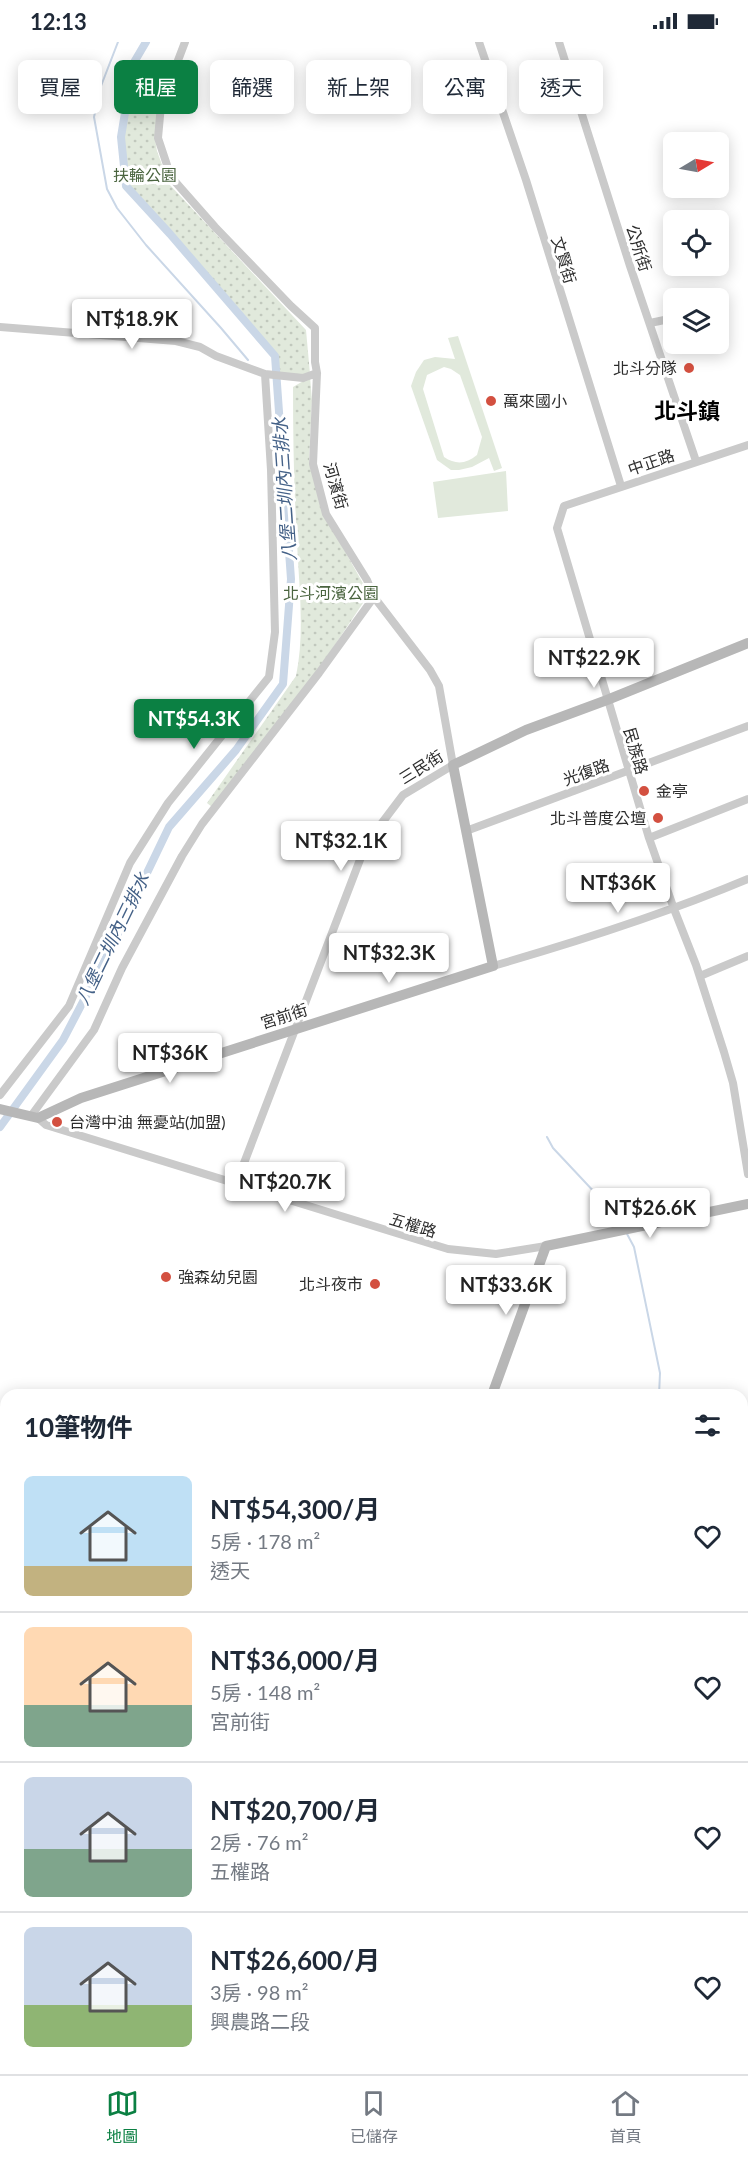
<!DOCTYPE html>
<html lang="zh-TW">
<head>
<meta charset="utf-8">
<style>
  body { margin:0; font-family:Lato,"Noto Sans TC",sans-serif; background:#f2f2f3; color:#1f2937; height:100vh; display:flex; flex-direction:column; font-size:22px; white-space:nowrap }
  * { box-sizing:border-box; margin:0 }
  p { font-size:20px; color:#747a83 }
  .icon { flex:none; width:33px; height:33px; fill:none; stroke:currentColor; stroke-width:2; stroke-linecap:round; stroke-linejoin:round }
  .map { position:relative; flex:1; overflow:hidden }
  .panel { position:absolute; left:0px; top:1347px; width:748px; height:686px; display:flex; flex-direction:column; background:#fff; border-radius:18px 18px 0 0; box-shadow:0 3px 15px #0003 }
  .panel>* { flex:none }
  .top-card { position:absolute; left:18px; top:18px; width:712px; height:54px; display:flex; gap:12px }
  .needle { width:39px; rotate:80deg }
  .controls { position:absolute; left:663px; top:90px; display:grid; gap:12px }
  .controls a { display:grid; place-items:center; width:66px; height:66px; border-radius:9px; background:#fff; box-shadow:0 3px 15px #0003; font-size:30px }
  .price { position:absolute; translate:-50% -51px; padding:0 14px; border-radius:6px; background:#fff; color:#222; font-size:20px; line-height:39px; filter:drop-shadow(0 2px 3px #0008) }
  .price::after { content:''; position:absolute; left:50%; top:36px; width:18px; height:14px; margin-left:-9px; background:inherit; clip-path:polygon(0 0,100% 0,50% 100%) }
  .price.active { background:#0b8043; color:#fff }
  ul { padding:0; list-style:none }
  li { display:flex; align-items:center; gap:18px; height:150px; padding:0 24px }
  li+li { border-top:2px solid #e0e1e3 }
  li span { display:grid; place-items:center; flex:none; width:168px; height:120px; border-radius:9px; color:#555 }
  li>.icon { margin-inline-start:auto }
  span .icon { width:72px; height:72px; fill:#fffc; stroke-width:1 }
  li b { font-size:26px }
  h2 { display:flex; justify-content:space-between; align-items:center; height:72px; padding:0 24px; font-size:26px }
  .pill { padding:0 21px; border-radius:9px; background:#fff; box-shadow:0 3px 15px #0003; font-size:21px; line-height:54px }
  .pill.active { background:#0b8043; color:#fff }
  .status { display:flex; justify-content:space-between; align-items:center; height:42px; padding:0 30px; background:#fff; direction:ltr }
  .status svg { height:16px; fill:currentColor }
  .menu { display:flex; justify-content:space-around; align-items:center; height:84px; border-top:2px solid #e0e1e3; background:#fff; font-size:16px; color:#747a83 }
  .menu a { display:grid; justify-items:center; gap:3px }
  .menu .active { color:#0b8043 }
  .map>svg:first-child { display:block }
</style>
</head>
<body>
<div class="status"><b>12:13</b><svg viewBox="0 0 49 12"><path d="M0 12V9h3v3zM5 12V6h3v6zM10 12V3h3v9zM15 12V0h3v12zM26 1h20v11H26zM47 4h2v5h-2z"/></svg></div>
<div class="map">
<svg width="748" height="2032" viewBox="0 0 748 2032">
  <defs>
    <pattern id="park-dots" width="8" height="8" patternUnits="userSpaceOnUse" patternTransform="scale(1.5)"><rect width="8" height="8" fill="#e1e9dc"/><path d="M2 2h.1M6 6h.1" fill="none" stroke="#c1c8bd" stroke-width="1.8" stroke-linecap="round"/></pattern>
  </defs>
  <rect width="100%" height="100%" fill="#fff"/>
  <path fill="url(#park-dots)" d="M 130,47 L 158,64 L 155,97 L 157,109 L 169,142 L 306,288 L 310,332 L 276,334 L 275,314 L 259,294 L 126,144 L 121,95 Z
    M 310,335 L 312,358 L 309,420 L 325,474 L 369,552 L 298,658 L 212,765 L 207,761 L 296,634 C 305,591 299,544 297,501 C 294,449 293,397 293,345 Z"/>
  <path fill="#e1e9dc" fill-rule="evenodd" d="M 458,294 L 502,426 L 494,429 L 489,416 L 472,425 L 459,428 L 451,428 L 437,418 L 411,344 L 416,330 L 424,318 L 435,315 L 455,317 L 448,296 ZM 444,325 L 451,327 L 460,333 L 482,395 L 477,413 C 466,422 456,423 444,415 L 423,347 L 427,333 Z
    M 506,429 L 508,469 L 438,476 L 433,440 Z"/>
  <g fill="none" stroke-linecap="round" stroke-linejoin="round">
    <path stroke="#cad7e7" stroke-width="2" d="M 118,0 L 101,44 L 94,75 L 107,147 L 117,166 L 146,203 L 221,286 L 248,318
      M 547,1095 L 553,1106 L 614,1171 L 623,1185
      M 626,1190 L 634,1205 L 660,1331 L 659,1353
      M 235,2026 L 236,2032"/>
    <path stroke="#cad7e7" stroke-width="8" d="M 0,1085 L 63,998 L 110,908 L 169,785 L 236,708 L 283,642 L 291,537 L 275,314 L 170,192 L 126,144 L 121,95 L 133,22 L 146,0"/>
    <path stroke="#cacaca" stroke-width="8" d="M 185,0 L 161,63 L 158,96 L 171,135 L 215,185 L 291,264 L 315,286 L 315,320 L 317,331 L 313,422 L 326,472 L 367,538 L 374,555 L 430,628 L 439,644 L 453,723 L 403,753 L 366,802 L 236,1142
      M 479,0 L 526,138 L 621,444
      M 559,0 L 630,224 L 696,419
      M 650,281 L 674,276
      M 0,285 L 176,299 L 200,305 L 216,314 L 265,332 L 303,336 L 317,331
      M 748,403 L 564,464 L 557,486 L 649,796 L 674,867 L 696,923 L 724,1010 L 733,1041 L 748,1132
      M 466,789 L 748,684
      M 649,796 L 748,757
      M 493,924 C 580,899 665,872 748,837
      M 700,934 L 748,914
      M 0,1053 L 69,964 L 130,821 L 168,761 L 269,635 L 275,590 L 271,428 L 265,332
      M 31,1074 L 94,988 L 122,926 L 182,814 L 202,782 L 319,631 L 374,555
      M 38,1076 L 46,1083 L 448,1207 L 496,1212 L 546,1204"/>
    <path stroke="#b7b7b7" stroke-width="10" d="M 0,1067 L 38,1076 L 81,1056 L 493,924 L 453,723 L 526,688 L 607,658 L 748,601
      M 492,1353 L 546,1204 L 748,1162
      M 742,1935 L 748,1933
      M 0,1985 L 6,1978
      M 724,2032 L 725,2026"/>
  </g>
  <g fill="#d35040" stroke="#fff" stroke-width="2">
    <circle cx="689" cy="326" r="6"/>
    <circle cx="491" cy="359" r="6"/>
    <circle cx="644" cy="749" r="6"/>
    <circle cx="658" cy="776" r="6"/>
    <circle cx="57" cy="1080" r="6"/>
    <circle cx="166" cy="1235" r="6"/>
    <circle cx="375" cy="1242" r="6"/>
  </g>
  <g text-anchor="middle" stroke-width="6" stroke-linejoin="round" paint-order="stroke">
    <g font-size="16" fill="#4a643f" stroke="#fff">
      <text x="145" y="139">扶輪公園</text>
      <text x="331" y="557">北斗河濱公園</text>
    </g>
    <g font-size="16" fill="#2d2d2d" stroke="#fff">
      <text transform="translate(639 206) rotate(72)" y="6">公所街</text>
      <text transform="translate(564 218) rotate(73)" y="6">文賢街</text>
      <text transform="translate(651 420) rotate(-19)" y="6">中正路</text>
      <text transform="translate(336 444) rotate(74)" y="6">河濱街</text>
      <text transform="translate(636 709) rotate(74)" y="6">民族路</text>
      <text transform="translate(421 725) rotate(-32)" y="6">三民街</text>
      <text transform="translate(586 730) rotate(-20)" y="6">光復路</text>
      <text transform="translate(284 974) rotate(-18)" y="6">宮前街</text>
      <text transform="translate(413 1183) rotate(17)" y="6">五權路</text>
    </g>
    <g font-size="16" fill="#2d2d2d" stroke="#fff" text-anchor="start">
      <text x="677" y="332" text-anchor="end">北斗分隊</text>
      <text x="503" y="365">萬來國小</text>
      <text x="656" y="755">金亭</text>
      <text x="646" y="782" text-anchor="end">北斗普度公壇</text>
      <text x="69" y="1086">台灣中油 無憂站(加盟)</text>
      <text x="178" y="1241">強森幼兒園</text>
      <text x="363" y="1248" text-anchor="end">北斗夜市</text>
    </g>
    <g font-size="18" font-style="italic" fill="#446187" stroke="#fff">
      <text transform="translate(285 447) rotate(-94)" y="6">八堡二圳內三排水</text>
      <text transform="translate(113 897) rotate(-64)" y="6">八堡二圳內三排水</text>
    </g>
    <g font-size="22" font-weight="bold" fill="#000" stroke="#fff">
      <text x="687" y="377">北斗鎮</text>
    </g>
  </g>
</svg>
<div class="controls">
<a><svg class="needle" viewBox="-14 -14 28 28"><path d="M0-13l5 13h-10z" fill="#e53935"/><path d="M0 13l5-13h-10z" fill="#747a83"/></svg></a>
<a><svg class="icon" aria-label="locate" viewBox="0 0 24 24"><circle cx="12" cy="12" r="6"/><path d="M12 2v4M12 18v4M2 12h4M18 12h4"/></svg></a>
<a><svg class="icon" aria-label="layers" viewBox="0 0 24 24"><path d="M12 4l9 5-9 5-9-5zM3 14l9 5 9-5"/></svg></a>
</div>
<b class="price" style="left:132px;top:308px">NT$18.9K</b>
<b class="price" style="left:594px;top:647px">NT$22.9K</b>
<b class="price active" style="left:194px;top:708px">NT$54.3K</b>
<b class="price" style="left:341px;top:830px">NT$32.1K</b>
<b class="price" style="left:618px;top:872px">NT$36K</b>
<b class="price" style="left:389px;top:942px">NT$32.3K</b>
<b class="price" style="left:170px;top:1042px">NT$36K</b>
<b class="price" style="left:285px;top:1171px">NT$20.7K</b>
<b class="price" style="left:650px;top:1197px">NT$26.6K</b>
<b class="price" style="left:506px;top:1274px">NT$33.6K</b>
<div class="top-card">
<a class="pill">買屋</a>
<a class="pill active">租屋</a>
<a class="pill">篩選</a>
<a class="pill">新上架</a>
<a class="pill">公寓</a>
<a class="pill">透天</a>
</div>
<section class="panel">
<h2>10筆物件<svg class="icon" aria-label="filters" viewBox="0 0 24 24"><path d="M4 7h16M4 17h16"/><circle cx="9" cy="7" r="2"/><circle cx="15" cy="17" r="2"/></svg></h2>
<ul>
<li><span style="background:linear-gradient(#bfe0f5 75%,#c2b280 0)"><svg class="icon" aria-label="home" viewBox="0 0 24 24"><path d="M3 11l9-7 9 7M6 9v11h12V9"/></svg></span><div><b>NT$54,300/月</b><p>5房 · 178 m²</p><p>透天</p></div><svg class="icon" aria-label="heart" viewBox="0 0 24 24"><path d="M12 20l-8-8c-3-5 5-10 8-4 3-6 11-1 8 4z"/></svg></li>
<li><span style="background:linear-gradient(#ffd9b3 65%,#7fa58c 0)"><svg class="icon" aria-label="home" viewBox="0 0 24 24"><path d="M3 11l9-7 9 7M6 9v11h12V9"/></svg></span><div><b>NT$36,000/月</b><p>5房 · 148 m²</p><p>宮前街</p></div><svg class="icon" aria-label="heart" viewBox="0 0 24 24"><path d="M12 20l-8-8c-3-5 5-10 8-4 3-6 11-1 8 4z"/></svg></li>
<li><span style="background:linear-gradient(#c9d6e8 60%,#7fa58c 0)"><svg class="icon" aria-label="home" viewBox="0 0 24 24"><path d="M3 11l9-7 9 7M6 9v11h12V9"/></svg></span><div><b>NT$20,700/月</b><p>2房 · 76 m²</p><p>五權路</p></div><svg class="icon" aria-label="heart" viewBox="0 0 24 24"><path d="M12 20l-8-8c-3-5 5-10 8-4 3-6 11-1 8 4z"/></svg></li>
<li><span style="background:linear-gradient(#c9d6e8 65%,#8fb573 0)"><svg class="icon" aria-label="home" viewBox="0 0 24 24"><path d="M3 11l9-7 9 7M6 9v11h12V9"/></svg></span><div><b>NT$26,600/月</b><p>3房 · 98 m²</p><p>興農路二段</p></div><svg class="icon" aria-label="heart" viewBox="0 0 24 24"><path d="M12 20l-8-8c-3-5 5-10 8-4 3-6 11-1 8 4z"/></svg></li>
</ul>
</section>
</div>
<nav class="menu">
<a class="active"><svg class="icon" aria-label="map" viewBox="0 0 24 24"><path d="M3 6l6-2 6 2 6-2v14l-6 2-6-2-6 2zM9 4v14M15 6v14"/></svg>地圖</a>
<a><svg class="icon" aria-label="saved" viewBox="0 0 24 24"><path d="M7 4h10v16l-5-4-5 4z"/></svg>已儲存</a>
<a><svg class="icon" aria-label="home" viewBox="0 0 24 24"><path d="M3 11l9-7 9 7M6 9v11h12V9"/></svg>首頁</a>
</nav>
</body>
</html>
